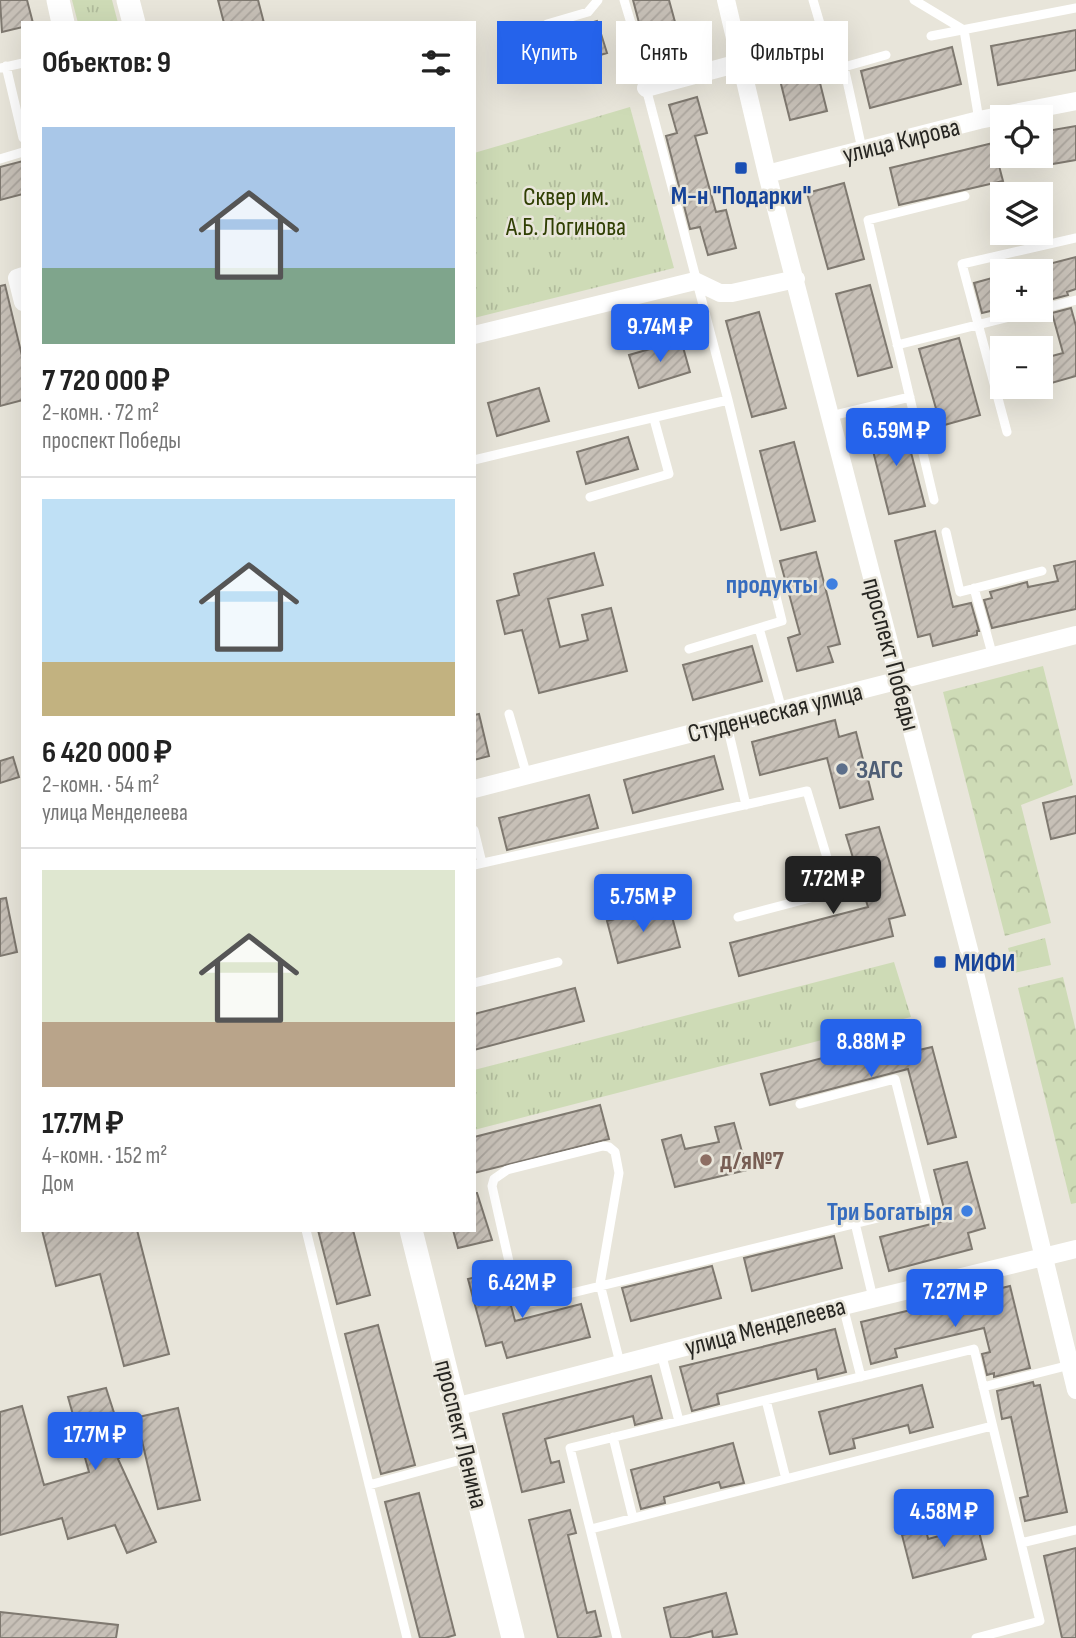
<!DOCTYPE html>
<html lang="ru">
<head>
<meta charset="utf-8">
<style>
  body { margin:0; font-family:"Sofia Sans Condensed",sans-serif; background:#f6f6f6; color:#222; height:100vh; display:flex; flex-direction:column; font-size:26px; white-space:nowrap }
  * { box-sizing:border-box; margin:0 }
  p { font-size:23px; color:#767676 }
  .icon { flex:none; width:38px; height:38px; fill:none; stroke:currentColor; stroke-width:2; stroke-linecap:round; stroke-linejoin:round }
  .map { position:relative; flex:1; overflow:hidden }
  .side { position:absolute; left:21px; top:21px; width:455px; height:1211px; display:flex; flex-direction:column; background:#fff; border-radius:0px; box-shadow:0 7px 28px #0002 }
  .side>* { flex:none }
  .top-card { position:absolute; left:497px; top:21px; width:472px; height:63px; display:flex; gap:14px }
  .fabs { position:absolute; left:990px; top:105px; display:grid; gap:14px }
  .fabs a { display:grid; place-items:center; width:63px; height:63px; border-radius:0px; background:#fff; box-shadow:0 7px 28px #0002; font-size:35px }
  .price { position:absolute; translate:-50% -60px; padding:0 16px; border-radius:7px; background:#2563eb; color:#fff; font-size:23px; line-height:46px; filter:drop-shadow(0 2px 4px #0008) }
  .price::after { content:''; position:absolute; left:50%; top:42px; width:21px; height:16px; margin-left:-10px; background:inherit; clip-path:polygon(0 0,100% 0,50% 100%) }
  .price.selected { background:#222; color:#fff }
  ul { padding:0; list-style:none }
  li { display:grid; align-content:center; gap:14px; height:371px; padding:0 21px }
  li+li { border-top:2px solid #e0e0e0 }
  li span { display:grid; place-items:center; height:217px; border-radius:0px; color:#555 }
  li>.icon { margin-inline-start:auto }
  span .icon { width:126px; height:126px; fill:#fffc; stroke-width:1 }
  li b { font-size:30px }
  h2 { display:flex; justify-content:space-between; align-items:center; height:84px; padding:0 21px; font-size:30px }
  .pill { padding:0 24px; border-radius:0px; background:#fff; box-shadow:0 7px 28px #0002; font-size:24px; line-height:63px }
  .pill.selected { background:#2563eb; color:#fff }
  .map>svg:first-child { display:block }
</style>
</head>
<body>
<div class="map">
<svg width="1076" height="1638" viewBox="0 0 1076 1638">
  <defs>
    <pattern id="grass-tufts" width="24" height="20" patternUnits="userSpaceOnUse" patternTransform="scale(1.75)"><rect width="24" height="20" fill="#cedbb6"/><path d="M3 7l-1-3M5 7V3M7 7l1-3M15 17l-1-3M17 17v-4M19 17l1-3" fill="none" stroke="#b1bc9c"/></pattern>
    <pattern id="forest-crowns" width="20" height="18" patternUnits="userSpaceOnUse" patternTransform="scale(1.75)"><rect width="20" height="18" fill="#cedbb6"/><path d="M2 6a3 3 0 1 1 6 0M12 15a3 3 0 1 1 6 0" fill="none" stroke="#b1bc9c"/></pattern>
    <pattern id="building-hatch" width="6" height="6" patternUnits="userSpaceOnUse" patternTransform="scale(1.75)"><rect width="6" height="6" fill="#c7c0b7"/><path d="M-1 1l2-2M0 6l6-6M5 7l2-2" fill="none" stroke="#aba59d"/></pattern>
  </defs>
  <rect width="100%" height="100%" fill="#e8e5da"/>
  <path fill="url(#grass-tufts)" d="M 72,0 L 112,0 L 118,23 L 78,23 Z
    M 630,107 L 674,268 L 474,318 L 474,153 Z
    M 1045,938 L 1051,965 L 1014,973 L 1008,948 Z
    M 894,962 L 911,1017 L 474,1130 L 474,1070 Z"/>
  <path fill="url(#forest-crowns)" d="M 1043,666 L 1073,785 L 1021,805 L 1051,923 L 1005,936 L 943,692 Z
    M 1063,977 L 1076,1031 L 1076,1203 L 1071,1204 L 1018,988 Z"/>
  <path fill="url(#building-hatch)" stroke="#7f7970" stroke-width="2" d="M 0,0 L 27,0 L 33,23 L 23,23 L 23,27 L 2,32 Z
    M 218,0 L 258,0 L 264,23 L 224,23 Z
    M 633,0 L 669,0 L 681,44 L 647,53 Z
    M 597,21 L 607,53 L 555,68 L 546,36 Z
    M 1076,30 L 1076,70 L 998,85 L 991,46 Z
    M 808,35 L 827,111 L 790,120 L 771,44 Z
    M 952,47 L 961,84 L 870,108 L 861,71 Z
    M 697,97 L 707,133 L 695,136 L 716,212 L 726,210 L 736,248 L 708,255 L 700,227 L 690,229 L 666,136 L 677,133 L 669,105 Z
    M 1076,126 L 1076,160 L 1041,166 L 1041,132 Z
    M 993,143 L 1003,181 L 899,205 L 890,168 Z
    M 23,161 L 23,194 L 0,200 L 0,167 Z
    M 844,183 L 864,259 L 828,269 L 807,193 Z
    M 1076,257 L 1076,289 L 1067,292 L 1068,295 L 1049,300 L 1048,296 L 1041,298 L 1041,266 Z
    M 1003,275 L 1003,308 L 982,313 L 974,283 Z
    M 5,285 L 23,360 L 23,400 L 0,406 L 0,286 Z
    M 870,285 L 892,367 L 858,376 L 836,294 Z
    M 1071,308 L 1076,326 L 1076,376 L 1041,386 L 1041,359 L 1063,353 L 1052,313 Z
    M 759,312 L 786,408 L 752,417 L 726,321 Z
    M 959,338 L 980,415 L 941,426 L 919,349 Z
    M 681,340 L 690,372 L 639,388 L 629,355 Z
    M 539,388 L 549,421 L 497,436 L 488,403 Z
    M 903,422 L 925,506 L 889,514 L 868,431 Z
    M 628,437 L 638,469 L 586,484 L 577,452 Z
    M 794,442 L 815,521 L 781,530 L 760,451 Z
    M 935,531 L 953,607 L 971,603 L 979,631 L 977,631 L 977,635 L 933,646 L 930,634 L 918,637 L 895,541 Z
    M 816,552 L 840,644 L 828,647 L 833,662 L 797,671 L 788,638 L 800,634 L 780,561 Z
    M 594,553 L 603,585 L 548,599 L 560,647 L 588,640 L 582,615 L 611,608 L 627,671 L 539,693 L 522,630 L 505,634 L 497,601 L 519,595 L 514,574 Z
    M 1076,561 L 1076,609 L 992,628 L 984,600 L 992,598 L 990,592 L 1027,582 L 1028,587 L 1058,581 L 1054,566 Z
    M 752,646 L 762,681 L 693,700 L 683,665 Z
    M 479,714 L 489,756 L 474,760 L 474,715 Z
    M 835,720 L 839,737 L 856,732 L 873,799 L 840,808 L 827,758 L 760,775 L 752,742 Z
    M 714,756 L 723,789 L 633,813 L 624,780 Z
    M 13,757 L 19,777 L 0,783 L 0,761 Z
    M 589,795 L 598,828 L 507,850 L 499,818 Z
    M 1076,796 L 1076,833 L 1051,839 L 1043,803 Z
    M 879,827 L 905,915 L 889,919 L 893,936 L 739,976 L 730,943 L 868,907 L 846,835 Z
    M 6,898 L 17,952 L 0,956 L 0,899 Z
    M 669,905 L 680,947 L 618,963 L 607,921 Z
    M 575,988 L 584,1021 L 474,1050 L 474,1014 Z
    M 915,1034 L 919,1050 L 932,1047 L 956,1137 L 928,1144 L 908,1069 L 770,1105 L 761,1074 Z
    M 600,1105 L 609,1139 L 474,1173 L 474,1137 Z
    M 734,1123 L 747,1170 L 675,1187 L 662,1140 L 681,1135 L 685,1149 L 719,1142 L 715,1127 Z
    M 967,1162 L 985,1228 L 968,1233 L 972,1249 L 889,1271 L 880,1237 L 947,1220 L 934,1170 Z
    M 474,1193 L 477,1193 L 492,1240 L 458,1248 L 453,1230 L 474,1230 Z
    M 42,1230 L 137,1230 L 169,1354 L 124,1366 L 100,1274 L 56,1286 Z
    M 318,1230 L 353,1230 L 370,1295 L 337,1304 Z
    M 834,1236 L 842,1268 L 752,1291 L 744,1258 Z
    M 712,1266 L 721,1298 L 631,1321 L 622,1288 Z
    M 502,1271 L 515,1321 L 581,1304 L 590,1337 L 507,1358 L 502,1342 L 486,1346 L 468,1279 Z
    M 1010,1286 L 1030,1368 L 994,1377 L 994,1373 L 987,1375 L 982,1354 L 990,1352 L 984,1328 L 895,1349 L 897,1357 L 871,1364 L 861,1322 Z
    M 378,1325 L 415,1465 L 381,1474 L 345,1334 Z
    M 835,1329 L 846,1372 L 818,1379 L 816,1369 L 717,1394 L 719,1404 L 692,1411 L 680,1367 Z
    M 651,1376 L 662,1418 L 635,1425 L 633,1416 L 545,1439 L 551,1463 L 559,1461 L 564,1482 L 522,1492 L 503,1414 Z
    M 1033,1382 L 1034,1386 L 1040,1385 L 1067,1512 L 1025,1521 L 1020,1498 L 1028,1496 L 1011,1417 L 1002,1419 L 997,1391 Z
    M 922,1385 L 933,1427 L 910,1433 L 908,1425 L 853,1439 L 855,1448 L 830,1454 L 819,1412 Z
    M 106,1388 L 117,1422 L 178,1408 L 200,1500 L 158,1509 L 142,1441 L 118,1459 L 156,1542 L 127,1553 L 115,1525 L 68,1539 L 62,1518 L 0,1535 L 0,1412 L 22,1406 L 44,1485 L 89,1472 L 68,1397 Z
    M 733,1443 L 744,1483 L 721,1488 L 719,1482 L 664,1497 L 665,1503 L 641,1509 L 631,1470 Z
    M 419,1493 L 455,1635 L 445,1638 L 420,1638 L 385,1502 Z
    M 570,1510 L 576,1533 L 568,1535 L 587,1613 L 595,1611 L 601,1636 L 591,1638 L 558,1638 L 529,1520 Z
    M 975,1516 L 986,1559 L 913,1578 L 902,1535 L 926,1529 L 928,1539 L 958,1531 L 956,1522 Z
    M 1076,1548 L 1076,1638 L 1062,1638 L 1044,1556 Z
    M 726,1593 L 737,1634 L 713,1638 L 712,1631 L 686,1638 L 671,1638 L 664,1608 Z
    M 0,1612 L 118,1625 L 116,1638 L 0,1638 Z"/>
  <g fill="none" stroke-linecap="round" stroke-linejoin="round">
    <path stroke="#fff" stroke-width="9" d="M 624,0 L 640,53
      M 813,0 L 831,61 L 844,67 L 862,149
      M 914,0 L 964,30 L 979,120
      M 547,24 L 588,12 L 598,0
      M 931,36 L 1076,8
      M 6,66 L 23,138
      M 844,67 L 886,55
      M 0,68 L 23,63
      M 646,88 L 728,400 L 782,621 L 689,649
      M 0,159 L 23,152
      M 1041,309 L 1076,300
      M 897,345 L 1037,310
      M 831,416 L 910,397
      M 1007,432 L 962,264 L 1076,238
      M 474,460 L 728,400
      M 590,497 L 669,474 L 654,419
      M 934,500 L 868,220 L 965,196
      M 946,532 L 960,592 L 1042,571
      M 974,588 L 993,657
      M 759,628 L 782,710
      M 509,714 L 527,776
      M 727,725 L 746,805
      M 474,830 L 482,863
      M 474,865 L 807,791 L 837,891 L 738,917
      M 474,983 L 558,962
      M 855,1223 L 873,1298
      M 306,1230 L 407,1638
      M 843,1306 L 861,1377
      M 661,1353 L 679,1421
      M 620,1363 L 600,1284 L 619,1173 L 615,1152 L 609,1147 L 603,1146 L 507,1170 L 494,1179 L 492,1186 L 519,1306 L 927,1206 L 895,1079 L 800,1104
      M 983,1387 L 1070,1365
      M 766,1400 L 786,1479
      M 613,1437 L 633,1518
      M 369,1485 L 468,1458
      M 591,1529 L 992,1426
      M 1021,1543 L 1076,1530
      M 617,1638 L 570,1448 L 974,1349 L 1040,1621 L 976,1638"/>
    <path stroke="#fff" stroke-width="18" d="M 726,0 L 767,174 L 974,969 L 1076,1390
      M 646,88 L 739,63
      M 767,174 L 979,120 L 1076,101
      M 23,276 L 17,278 L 23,302
      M 474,335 L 695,281 L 720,293 L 732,293 L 796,279
      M 474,789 L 1076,635
      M 455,1407 L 843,1306 L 1076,1249"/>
    <path stroke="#fff" stroke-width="23" d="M 58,0 L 63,23
      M 128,0 L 134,23
      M 411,1230 L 513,1638"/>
  </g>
  <g fill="#1a4fb4" stroke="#e8e5da" stroke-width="2.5">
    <rect x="734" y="161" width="14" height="14" rx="3.5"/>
    <rect x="933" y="955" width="14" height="14" rx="3.5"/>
  </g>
  <g fill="#3f7fe0" stroke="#e8e5da" stroke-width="2.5">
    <circle cx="832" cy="584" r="7"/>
    <circle cx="967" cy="1211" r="7"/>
  </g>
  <circle fill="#5c6f8a" stroke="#e8e5da" stroke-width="2.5" cx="842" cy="769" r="7"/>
  <circle fill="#8d6e63" stroke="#e8e5da" stroke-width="2.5" cx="706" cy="1160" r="7"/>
  <g text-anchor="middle" stroke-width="5" stroke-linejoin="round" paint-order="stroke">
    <g font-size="26" fill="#272622" stroke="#e8e5da">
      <text transform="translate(901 140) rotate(-14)" y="9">улица Кирова</text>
      <text transform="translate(892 654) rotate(75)" y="9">проспект Победы</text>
      <text transform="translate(775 712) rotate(-14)" y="9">Студенческая улица</text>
      <text transform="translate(765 1326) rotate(-15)" y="9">улица Менделеева</text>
      <text transform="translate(462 1434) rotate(76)" y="9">проспект Ленина</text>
    </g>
    <g font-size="26" font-weight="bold" fill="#164399" stroke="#e8e5da">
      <text x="741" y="204">М-н "Подарки"</text>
      <text x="954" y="971" text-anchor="start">МИФИ</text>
    </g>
    <g font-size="26" fill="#303f03" stroke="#e8e5da">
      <text x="566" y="205">Сквер им.<tspan x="566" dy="30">А.Б. Логинова</tspan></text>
    </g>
    <g font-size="26" font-weight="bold" fill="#366cbe" stroke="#e8e5da" text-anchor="end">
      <text x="818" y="593">продукты</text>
      <text x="953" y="1220">Три Богатыря</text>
    </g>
    <g font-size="26" font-weight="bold" fill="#4e5e75" stroke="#e8e5da" text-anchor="start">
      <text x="856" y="778">ЗАГС</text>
    </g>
    <g font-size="26" font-weight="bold" fill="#785e54" stroke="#e8e5da" text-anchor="start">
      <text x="720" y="1169">д/я№7</text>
    </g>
  </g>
</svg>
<div class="fabs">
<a><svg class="icon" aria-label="locate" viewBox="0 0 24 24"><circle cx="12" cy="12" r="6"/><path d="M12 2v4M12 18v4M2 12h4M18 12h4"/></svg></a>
<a><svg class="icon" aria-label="layers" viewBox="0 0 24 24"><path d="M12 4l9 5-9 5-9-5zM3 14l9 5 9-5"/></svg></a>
<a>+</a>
<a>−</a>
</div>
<b class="price" style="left:660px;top:364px">9.74M ₽</b>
<b class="price" style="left:896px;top:468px">6.59M ₽</b>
<b class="price selected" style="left:833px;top:916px">7.72M ₽</b>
<b class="price" style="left:643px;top:934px">5.75M ₽</b>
<b class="price" style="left:871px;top:1079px">8.88M ₽</b>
<b class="price" style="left:522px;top:1320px">6.42M ₽</b>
<b class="price" style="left:955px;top:1329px">7.27M ₽</b>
<b class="price" style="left:95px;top:1472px">17.7M ₽</b>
<b class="price" style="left:944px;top:1549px">4.58M ₽</b>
<div class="top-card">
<a class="pill selected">Купить</a>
<a class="pill">Снять</a>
<a class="pill">Фильтры</a>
</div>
<section class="side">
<h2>Объектов: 9<svg class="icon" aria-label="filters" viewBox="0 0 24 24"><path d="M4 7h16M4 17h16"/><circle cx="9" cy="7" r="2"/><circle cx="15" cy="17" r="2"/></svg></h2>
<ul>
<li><span style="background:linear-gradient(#a9c7e8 65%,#7fa58c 0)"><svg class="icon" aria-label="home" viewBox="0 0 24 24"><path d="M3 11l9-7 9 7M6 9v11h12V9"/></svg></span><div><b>7 720 000 ₽</b><p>2-комн. · 72 m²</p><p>проспект Победы</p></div></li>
<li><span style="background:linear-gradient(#bfe0f5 75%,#c2b280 0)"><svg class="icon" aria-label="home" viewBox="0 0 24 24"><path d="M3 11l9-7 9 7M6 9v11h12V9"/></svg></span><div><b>6 420 000 ₽</b><p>2-комн. · 54 m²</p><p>улица Менделеева</p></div></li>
<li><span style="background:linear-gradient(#dfe7d0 70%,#b9a48a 0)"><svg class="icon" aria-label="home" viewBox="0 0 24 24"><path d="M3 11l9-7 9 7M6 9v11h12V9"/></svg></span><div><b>17.7M ₽</b><p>4-комн. · 152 m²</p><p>Дом</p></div></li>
</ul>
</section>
</div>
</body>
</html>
